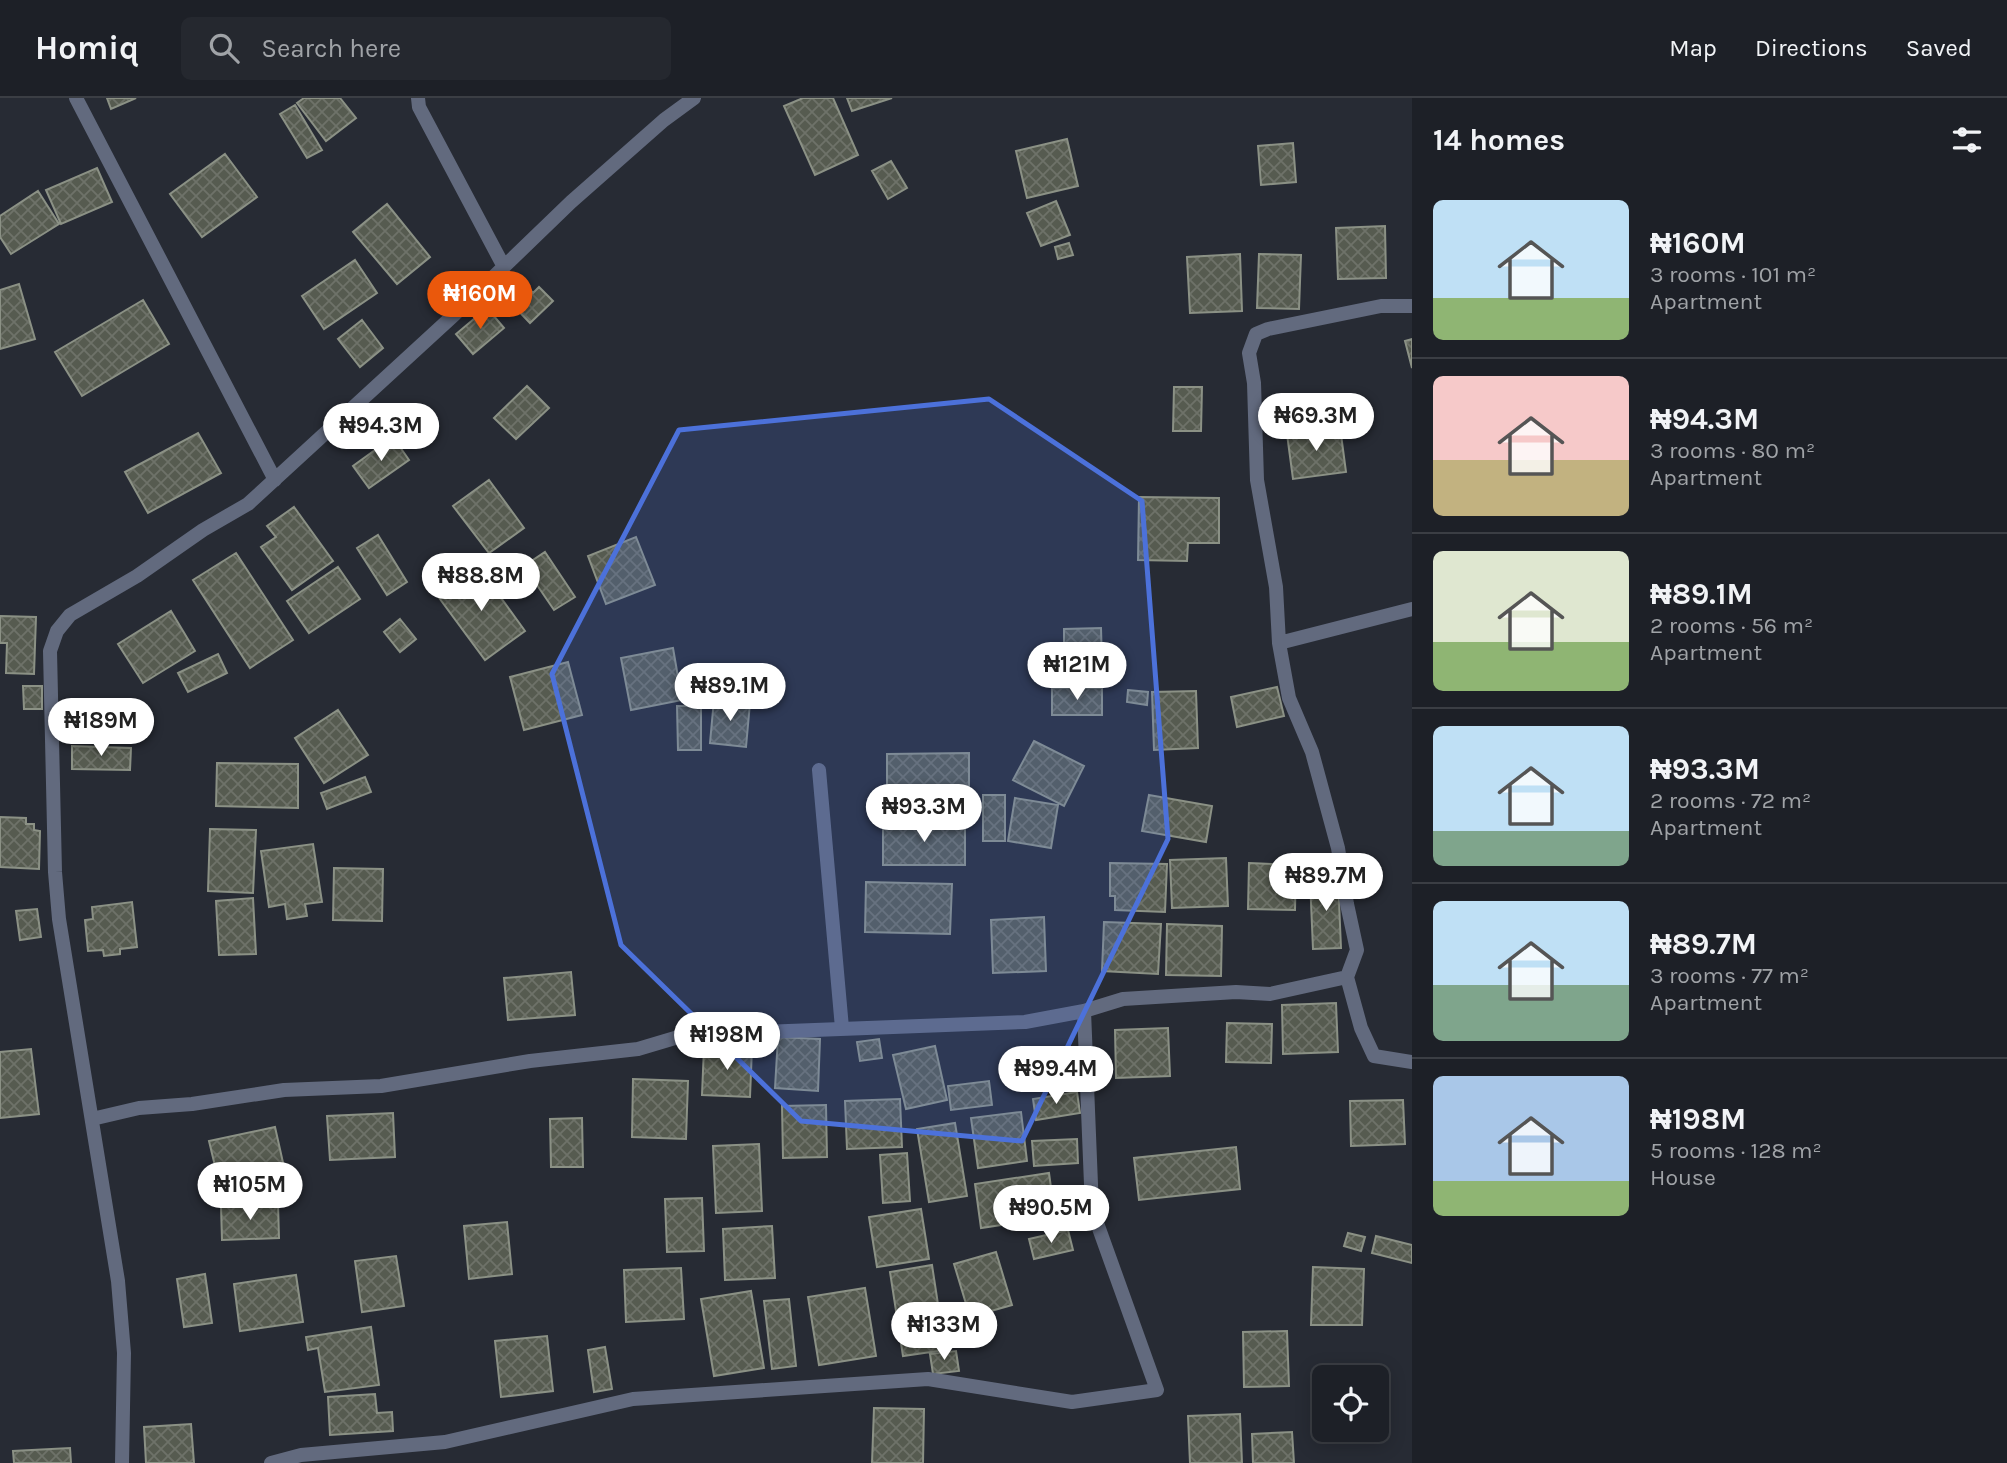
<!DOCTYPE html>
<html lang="en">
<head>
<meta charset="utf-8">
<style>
  body { margin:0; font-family:Karla,sans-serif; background:#25282f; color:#f1f3f6; height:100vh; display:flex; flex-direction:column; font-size:26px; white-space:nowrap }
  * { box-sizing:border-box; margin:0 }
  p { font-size:23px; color:#a0a3a7 }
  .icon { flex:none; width:38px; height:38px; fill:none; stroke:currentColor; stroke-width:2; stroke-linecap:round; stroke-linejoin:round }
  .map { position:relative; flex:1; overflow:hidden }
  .drawer { display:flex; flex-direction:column; background:#1d2027; width:595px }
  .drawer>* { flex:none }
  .buttons { position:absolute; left:1312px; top:1267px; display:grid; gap:14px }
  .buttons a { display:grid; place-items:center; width:77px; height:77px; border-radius:10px; background:#1d2027; box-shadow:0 4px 18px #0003,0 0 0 2px #3b3e44; font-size:35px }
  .price { position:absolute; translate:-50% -60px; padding:0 16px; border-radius:24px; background:#fff; color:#222; font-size:23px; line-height:46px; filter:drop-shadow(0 2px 4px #0008) }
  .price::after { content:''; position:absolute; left:50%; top:42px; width:21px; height:16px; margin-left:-10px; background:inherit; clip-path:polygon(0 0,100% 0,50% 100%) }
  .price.selected { background:#ea580c; color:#fff }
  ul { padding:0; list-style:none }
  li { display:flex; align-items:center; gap:21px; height:175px; padding:0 21px }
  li+li { border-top:2px solid #3b3e44 }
  li span { display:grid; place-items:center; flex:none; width:196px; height:140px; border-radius:10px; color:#555 }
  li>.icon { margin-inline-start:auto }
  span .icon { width:84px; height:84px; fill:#fffc; stroke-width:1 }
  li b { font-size:30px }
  h2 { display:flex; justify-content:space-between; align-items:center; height:84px; padding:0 21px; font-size:30px }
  header { display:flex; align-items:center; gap:42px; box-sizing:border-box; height:98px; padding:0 35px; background:#1d2027; border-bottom:2px solid #3b3e44 }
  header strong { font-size:33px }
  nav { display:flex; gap:38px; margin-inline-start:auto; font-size:24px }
  .search { width:490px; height:63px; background:#25282f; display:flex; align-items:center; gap:18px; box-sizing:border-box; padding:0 24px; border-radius:10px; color:#a0a3a7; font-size:26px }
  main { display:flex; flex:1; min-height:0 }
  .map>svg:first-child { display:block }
</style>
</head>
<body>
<header>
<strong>Homiq</strong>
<div class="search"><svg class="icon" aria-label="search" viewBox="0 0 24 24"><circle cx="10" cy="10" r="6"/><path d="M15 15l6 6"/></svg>Search here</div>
<nav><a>Map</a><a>Directions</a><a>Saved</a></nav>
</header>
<main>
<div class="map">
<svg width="1412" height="1365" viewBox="0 0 1412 1365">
  <defs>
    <pattern id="building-cross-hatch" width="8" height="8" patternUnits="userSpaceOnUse" patternTransform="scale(1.75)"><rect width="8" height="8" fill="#565b50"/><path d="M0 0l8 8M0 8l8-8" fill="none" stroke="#6e7269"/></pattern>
  </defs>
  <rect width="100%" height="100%" fill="#272b34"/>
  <path fill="url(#building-cross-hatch)" stroke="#8b9185" stroke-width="2" d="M 107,0 L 136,0 L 111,11 Z
    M 304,0 L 340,0 L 356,20 L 326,43 L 297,5 Z
    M 803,0 L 833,0 L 858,57 L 815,77 L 784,8 Z
    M 847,0 L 892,0 L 852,13 Z
    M 295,7 L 322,52 L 307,60 L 280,16 Z
    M 1067,41 L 1078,88 L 1027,100 L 1016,53 Z
    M 1293,45 L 1296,84 L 1261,87 L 1258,48 Z
    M 225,56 L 257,99 L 202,139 L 170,96 Z
    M 891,63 L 907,90 L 888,101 L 872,73 Z
    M 97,70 L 112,104 L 61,126 L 46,92 Z
    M 38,93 L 59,126 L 11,156 L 0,139 L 0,118 Z
    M 1056,103 L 1070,137 L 1041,148 L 1027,115 Z
    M 387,106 L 430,159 L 397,186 L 353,134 Z
    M 1385,128 L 1386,180 L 1338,181 L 1336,130 Z
    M 1069,145 L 1073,157 L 1058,161 L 1055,149 Z
    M 1240,156 L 1242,213 L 1190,215 L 1187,159 Z
    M 1259,156 L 1301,157 L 1299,211 L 1257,210 Z
    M 355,162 L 377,195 L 324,231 L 302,198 Z
    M 19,186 L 35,241 L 0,251 L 0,192 Z
    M 526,187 L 533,195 L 539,189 L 553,203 L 530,225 L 509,203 Z
    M 143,202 L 169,246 L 82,298 L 55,254 Z
    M 487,210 L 504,230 L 473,256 L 456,236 Z
    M 362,222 L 383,250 L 360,269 L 338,241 Z
    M 1412,241 L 1412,270 L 1405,243 Z
    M 527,288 L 549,310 L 516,341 L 494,320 Z
    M 1174,289 L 1202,289 L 1201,333 L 1173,333 Z
    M 1340,329 L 1346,374 L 1293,381 L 1287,336 Z
    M 198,335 L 221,375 L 148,415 L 125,374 Z
    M 393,339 L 409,362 L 369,390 L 353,368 Z
    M 489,382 L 524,430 L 489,455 L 453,408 Z
    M 1139,399 L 1219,400 L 1219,445 L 1188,445 L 1187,463 L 1138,462 Z
    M 294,409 L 333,463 L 292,492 L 261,449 L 276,439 L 267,428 Z
    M 378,437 L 407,484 L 387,497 L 357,450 Z
    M 636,439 L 655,487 L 606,506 L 588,458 Z
    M 545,454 L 575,499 L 554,512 L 524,468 Z
    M 236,455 L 293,542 L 250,570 L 193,482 Z
    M 478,468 L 525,533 L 485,562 L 437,497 Z
    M 338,469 L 360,501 L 309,535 L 287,503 Z
    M 171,513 L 195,553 L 143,585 L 118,546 Z
    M 0,518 L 36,519 L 34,576 L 6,575 L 7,545 L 0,545 Z
    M 400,521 L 416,541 L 400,554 L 384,534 Z
    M 1101,530 L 1102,564 L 1064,565 L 1064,531 Z
    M 673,550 L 682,602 L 631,612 L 621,560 Z
    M 218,556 L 227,575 L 188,594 L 178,575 Z
    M 568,564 L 582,617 L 524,632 L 510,579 Z
    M 23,588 L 42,588 L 42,611 L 24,611 Z
    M 1277,589 L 1284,618 L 1237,629 L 1231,599 Z
    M 1052,590 L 1102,590 L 1102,617 L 1052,617 Z
    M 1128,592 L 1148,594 L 1147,607 L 1127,604 Z
    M 1196,593 L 1198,650 L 1154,652 L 1152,594 Z
    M 714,601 L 750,605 L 746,649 L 710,645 Z
    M 677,608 L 701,608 L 701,652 L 678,652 Z
    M 338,612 L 368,657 L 324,685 L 295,640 Z
    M 1034,643 L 1084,668 L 1064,708 L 1013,682 Z
    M 72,648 L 131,650 L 130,672 L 72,671 Z
    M 969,655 L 969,706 L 887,708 L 887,656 Z
    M 217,665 L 298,666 L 298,710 L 216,708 Z
    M 365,679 L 371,694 L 327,711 L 321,695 Z
    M 983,697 L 1005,697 L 1005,743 L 983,743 Z
    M 1149,697 L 1212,708 L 1206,744 L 1142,733 Z
    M 1015,700 L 1058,707 L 1051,750 L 1008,743 Z
    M 0,719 L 26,720 L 26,726 L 34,726 L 34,732 L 40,733 L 39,771 L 0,769 Z
    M 883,724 L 965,724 L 965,767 L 883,767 Z
    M 210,731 L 256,732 L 253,795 L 208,793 Z
    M 313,746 L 322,804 L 305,806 L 307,818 L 287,821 L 285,806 L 269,809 L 261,753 Z
    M 1226,760 L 1228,808 L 1172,810 L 1170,762 Z
    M 1110,765 L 1167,766 L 1165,814 L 1115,812 L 1115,798 L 1110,798 Z
    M 1249,765 L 1296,767 L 1295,812 L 1248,811 Z
    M 334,770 L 383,771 L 382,823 L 333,822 Z
    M 1338,780 L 1341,850 L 1313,851 L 1310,781 Z
    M 866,784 L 952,786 L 950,836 L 865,834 Z
    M 253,800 L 256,856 L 219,857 L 216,803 Z
    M 132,804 L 137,849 L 120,851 L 120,856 L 104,858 L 103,852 L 88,853 L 85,822 L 93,821 L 92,809 Z
    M 37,811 L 41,839 L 20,842 L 16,813 Z
    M 1044,819 L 1046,873 L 993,875 L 991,822 Z
    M 1104,824 L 1161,826 L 1158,876 L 1102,873 Z
    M 1167,826 L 1222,828 L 1221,878 L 1166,877 Z
    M 571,874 L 575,917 L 508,922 L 504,880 Z
    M 1336,905 L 1338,954 L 1283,956 L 1282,907 Z
    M 1227,925 L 1272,926 L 1271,965 L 1226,964 Z
    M 1168,930 L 1170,978 L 1116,980 L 1115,932 Z
    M 778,939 L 820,941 L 818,993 L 775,990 Z
    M 879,941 L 882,960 L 860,963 L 857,944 Z
    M 935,948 L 947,1002 L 906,1011 L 893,957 Z
    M 704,949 L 752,950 L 750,999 L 702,997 Z
    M 31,951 L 39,1016 L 0,1020 L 0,954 Z
    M 633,981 L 688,983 L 686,1041 L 632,1039 Z
    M 989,983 L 992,1007 L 951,1012 L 948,988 Z
    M 1077,994 L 1080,1015 L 1036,1022 L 1033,1001 Z
    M 900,1001 L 902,1049 L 847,1051 L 845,1003 Z
    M 1403,1002 L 1405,1046 L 1351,1048 L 1350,1003 Z
    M 826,1007 L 827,1059 L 783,1060 L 782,1008 Z
    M 1021,1014 L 1027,1063 L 978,1070 L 971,1020 Z
    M 393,1015 L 395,1059 L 330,1062 L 327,1018 Z
    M 582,1020 L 583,1069 L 551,1069 L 550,1021 Z
    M 955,1025 L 967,1098 L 929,1104 L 917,1031 Z
    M 275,1029 L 286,1078 L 221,1093 L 209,1043 Z
    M 1077,1041 L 1078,1065 L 1034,1068 L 1032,1043 Z
    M 759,1046 L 762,1113 L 716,1115 L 713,1048 Z
    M 1236,1049 L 1240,1091 L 1139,1102 L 1134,1060 Z
    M 907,1055 L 910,1103 L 883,1105 L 880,1057 Z
    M 1049,1075 L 1055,1119 L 981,1130 L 975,1086 Z
    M 702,1100 L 704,1153 L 667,1154 L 665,1101 Z
    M 278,1105 L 279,1140 L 222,1142 L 221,1108 Z
    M 921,1111 L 929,1161 L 877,1169 L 869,1119 Z
    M 507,1124 L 512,1176 L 469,1181 L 464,1128 Z
    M 772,1128 L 775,1180 L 725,1182 L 723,1131 Z
    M 1068,1132 L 1073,1152 L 1034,1161 L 1029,1141 Z
    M 1348,1135 L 1365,1139 L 1361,1153 L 1344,1148 Z
    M 1376,1138 L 1412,1147 L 1412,1165 L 1372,1155 Z
    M 996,1154 L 1012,1207 L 970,1219 L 954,1166 Z
    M 396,1158 L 404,1208 L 362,1214 L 355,1163 Z
    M 932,1167 L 945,1252 L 903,1258 L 890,1174 Z
    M 1313,1169 L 1364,1171 L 1362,1227 L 1311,1227 Z
    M 681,1170 L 684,1221 L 626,1224 L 624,1172 Z
    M 205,1176 L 212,1225 L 184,1229 L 177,1181 Z
    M 296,1177 L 303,1224 L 240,1233 L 234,1186 Z
    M 865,1190 L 876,1258 L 819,1267 L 808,1199 Z
    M 751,1193 L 764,1270 L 714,1278 L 701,1201 Z
    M 789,1201 L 796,1268 L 772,1271 L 764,1203 Z
    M 371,1229 L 379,1287 L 325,1294 L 318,1250 L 308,1252 L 306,1239 Z
    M 1287,1233 L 1289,1288 L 1244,1289 L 1243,1234 Z
    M 547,1238 L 553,1293 L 501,1299 L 495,1243 Z
    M 605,1249 L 612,1291 L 594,1294 L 588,1252 Z
    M 956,1253 L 959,1273 L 933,1276 L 930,1256 Z
    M 375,1296 L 377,1315 L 392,1314 L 393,1333 L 330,1337 L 328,1299 Z
    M 874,1310 L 924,1311 L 923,1365 L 872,1365 Z
    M 1240,1316 L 1242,1365 L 1190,1365 L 1188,1318 Z
    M 191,1326 L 194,1365 L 146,1365 L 144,1329 Z
    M 1292,1334 L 1294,1365 L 1253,1365 L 1252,1336 Z
    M 70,1350 L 71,1365 L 14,1365 L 13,1353 Z"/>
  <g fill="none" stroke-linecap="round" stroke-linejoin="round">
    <path stroke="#626a7e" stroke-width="14" d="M 76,0 L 275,382
      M 418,0 L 419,9 L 504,169
      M 1279,545 L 1412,511
      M 819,672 L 842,930
      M 1347,879 L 1361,930 L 1374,958 L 1412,964
      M 92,1021 L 139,1010 L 192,1006 L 284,992 L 381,988 L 530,963 L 638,951 L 685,937 L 1025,924 L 1084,913 L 1123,901 L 1236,894 L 1270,896 L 1347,879 L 1357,852 L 1347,806 L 1338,750 L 1312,654 L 1289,600 L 1279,545 L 1276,489 L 1257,382 L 1254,285 L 1249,255 L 1256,236 L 1268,231 L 1381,208 L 1412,208
      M 122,1365 L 124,1255 L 118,1183 L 59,821 L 55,774 L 50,553 L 57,533 L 70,517 L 137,478 L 203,432 L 248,406 L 455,216 L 571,104 L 664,22 L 694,0
      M 271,1365 L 301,1357 L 445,1344 L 633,1301 L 928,1281 L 1072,1304 L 1157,1292 L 1092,1111 L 1084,913"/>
  </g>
  <path fill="#4c71da" fill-opacity="0.2" stroke="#4c71da" stroke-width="5" stroke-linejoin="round" d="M 989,301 L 1142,403 L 1168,741 L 1022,1043 L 801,1023 L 621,847 L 552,576 L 679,332 Z"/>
</svg>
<div class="buttons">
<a><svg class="icon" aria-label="locate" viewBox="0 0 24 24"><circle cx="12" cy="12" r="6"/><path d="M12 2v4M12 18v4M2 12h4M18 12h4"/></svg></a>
</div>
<b class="price selected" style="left:480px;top:233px">₦160M</b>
<b class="price" style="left:1316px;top:355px">₦69.3M</b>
<b class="price" style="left:381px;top:365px">₦94.3M</b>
<b class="price" style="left:481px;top:515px">₦88.8M</b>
<b class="price" style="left:1077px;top:604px">₦121M</b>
<b class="price" style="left:730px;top:625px">₦89.1M</b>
<b class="price" style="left:101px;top:660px">₦189M</b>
<b class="price" style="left:924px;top:746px">₦93.3M</b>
<b class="price" style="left:1326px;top:815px">₦89.7M</b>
<b class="price" style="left:727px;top:974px">₦198M</b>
<b class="price" style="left:1056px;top:1008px">₦99.4M</b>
<b class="price" style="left:250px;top:1124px">₦105M</b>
<b class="price" style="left:1051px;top:1147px">₦90.5M</b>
<b class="price" style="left:944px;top:1264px">₦133M</b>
</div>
<section class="drawer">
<h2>14 homes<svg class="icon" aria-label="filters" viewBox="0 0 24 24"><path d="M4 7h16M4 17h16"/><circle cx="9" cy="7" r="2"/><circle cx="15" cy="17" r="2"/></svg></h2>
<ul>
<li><span style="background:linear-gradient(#bfe0f5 70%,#8fb573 0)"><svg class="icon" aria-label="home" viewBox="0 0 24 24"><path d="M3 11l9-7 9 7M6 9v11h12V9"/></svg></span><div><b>₦160M</b><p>3 rooms · 101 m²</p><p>Apartment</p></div></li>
<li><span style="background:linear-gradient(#f6c9c9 60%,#c2b280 0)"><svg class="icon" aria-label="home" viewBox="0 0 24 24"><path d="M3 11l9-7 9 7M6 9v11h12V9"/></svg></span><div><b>₦94.3M</b><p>3 rooms · 80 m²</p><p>Apartment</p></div></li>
<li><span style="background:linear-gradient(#dfe7d0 65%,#8fb573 0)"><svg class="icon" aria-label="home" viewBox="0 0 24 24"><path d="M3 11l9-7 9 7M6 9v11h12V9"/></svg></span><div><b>₦89.1M</b><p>2 rooms · 56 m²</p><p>Apartment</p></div></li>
<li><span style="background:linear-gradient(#bfe0f5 75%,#7fa58c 0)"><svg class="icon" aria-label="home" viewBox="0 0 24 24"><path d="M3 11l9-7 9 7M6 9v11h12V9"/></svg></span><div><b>₦93.3M</b><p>2 rooms · 72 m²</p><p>Apartment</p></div></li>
<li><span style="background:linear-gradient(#bfe0f5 60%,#7fa58c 0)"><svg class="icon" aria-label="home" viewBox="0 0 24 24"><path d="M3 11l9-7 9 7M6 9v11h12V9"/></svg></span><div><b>₦89.7M</b><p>3 rooms · 77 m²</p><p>Apartment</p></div></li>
<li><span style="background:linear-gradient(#a9c7e8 75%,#8fb573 0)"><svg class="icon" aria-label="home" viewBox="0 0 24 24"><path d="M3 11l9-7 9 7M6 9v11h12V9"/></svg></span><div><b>₦198M</b><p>5 rooms · 128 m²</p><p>House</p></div></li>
</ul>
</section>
</main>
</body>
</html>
